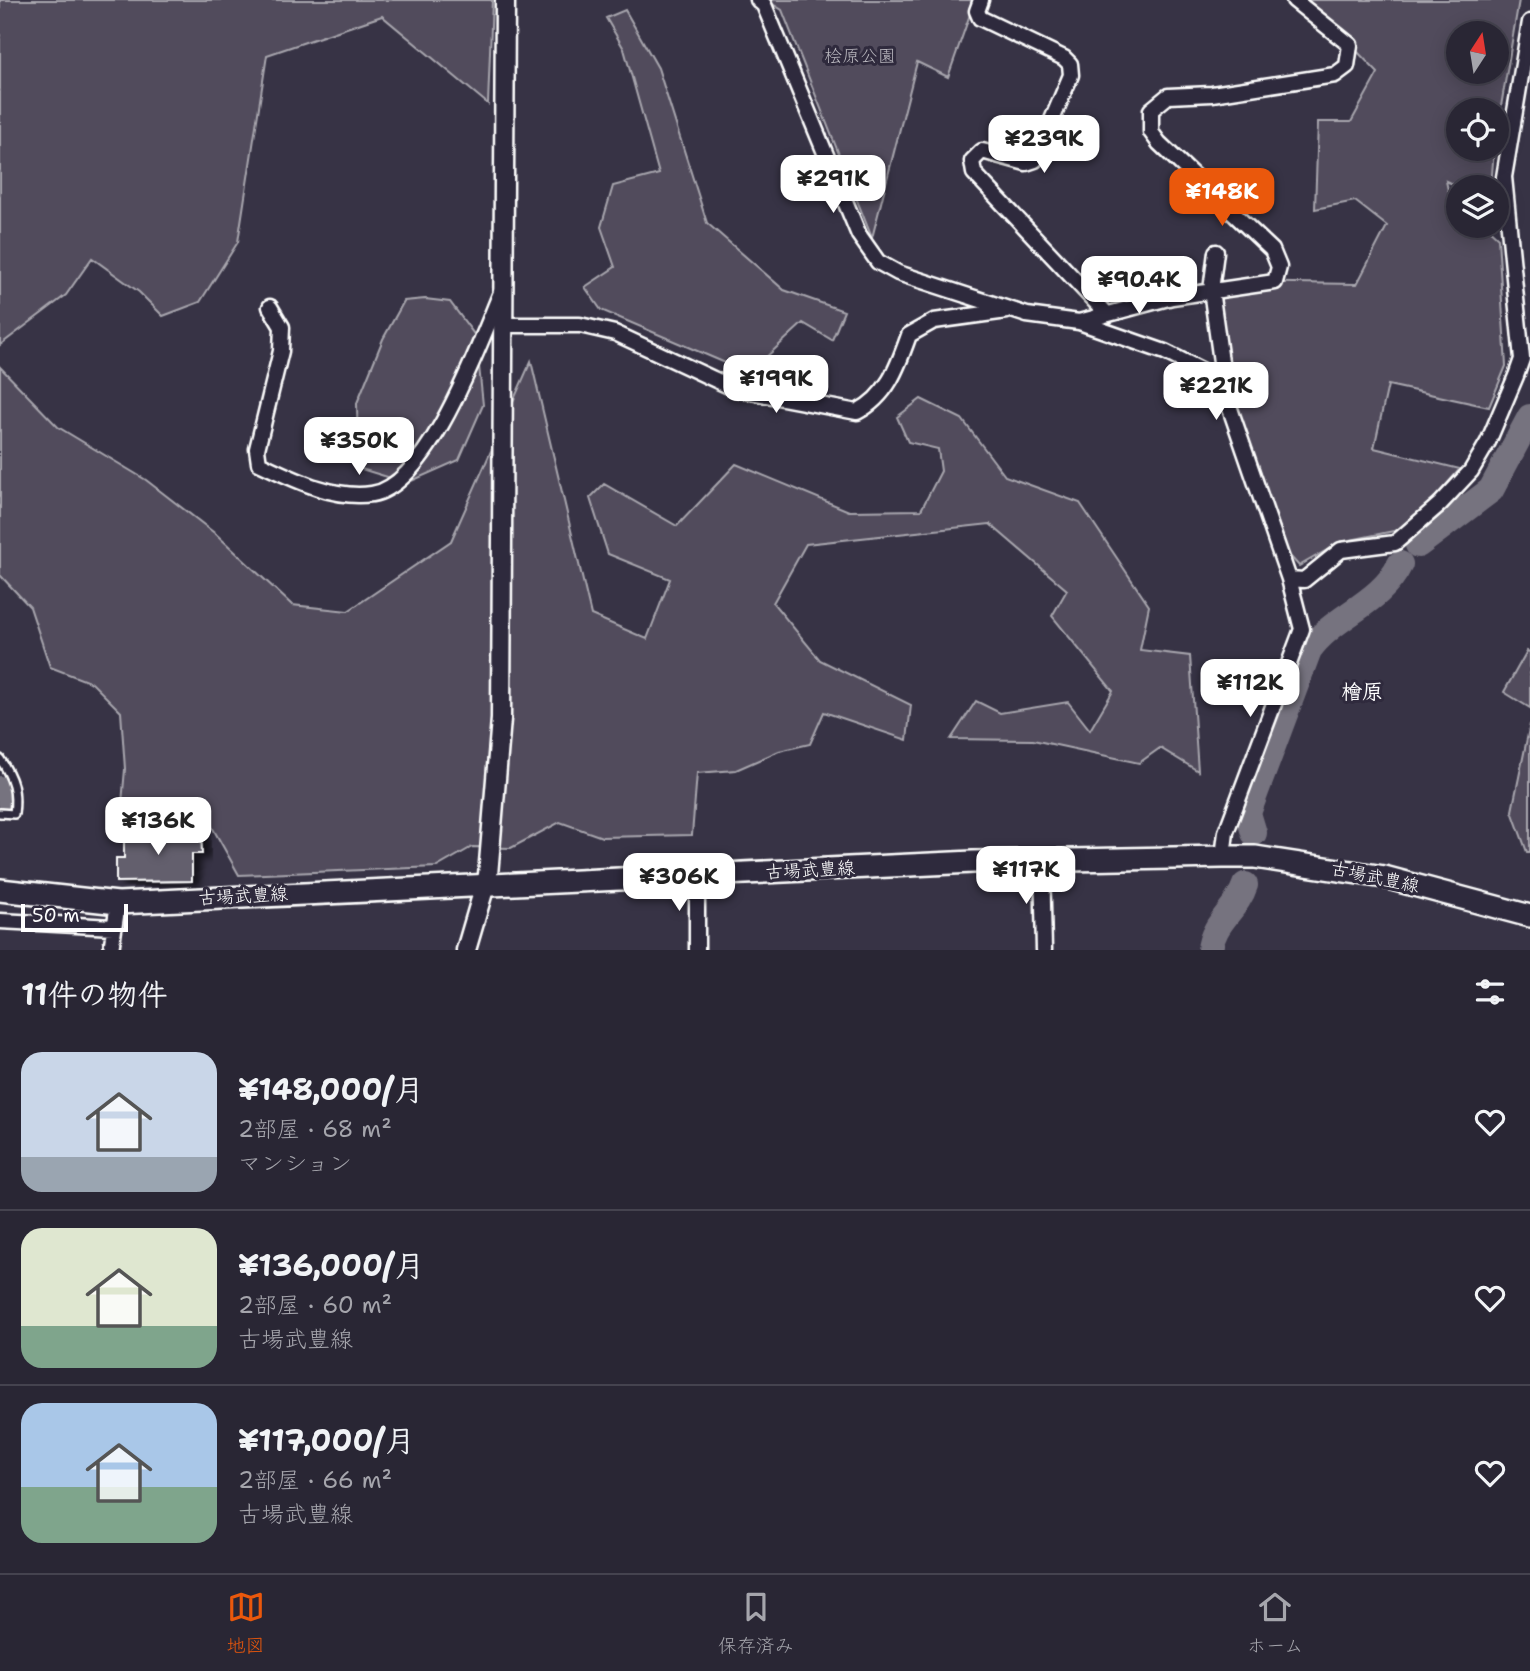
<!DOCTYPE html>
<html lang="ja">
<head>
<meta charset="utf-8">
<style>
  body { margin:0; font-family:"Shantell Sans","Klee One",sans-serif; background:#353240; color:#f1f3f6; height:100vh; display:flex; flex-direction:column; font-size:26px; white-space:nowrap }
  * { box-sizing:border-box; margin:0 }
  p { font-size:23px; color:#a5a5ac }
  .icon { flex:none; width:38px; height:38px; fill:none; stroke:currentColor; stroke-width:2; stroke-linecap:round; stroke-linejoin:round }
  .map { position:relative; height:950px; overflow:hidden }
  .panel { display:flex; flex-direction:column; background:#292634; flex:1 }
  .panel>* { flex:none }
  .needle { width:46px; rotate:12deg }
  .tools { position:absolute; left:1446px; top:21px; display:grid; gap:14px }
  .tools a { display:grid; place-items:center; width:63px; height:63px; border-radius:50%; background:#292634; box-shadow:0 4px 18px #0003,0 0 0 2px #45434f; font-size:35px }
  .scale { position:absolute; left:21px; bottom:18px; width:107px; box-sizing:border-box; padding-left:7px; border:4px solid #fff; border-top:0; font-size:19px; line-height:24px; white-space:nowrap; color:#fff; -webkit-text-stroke:5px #2f2a3d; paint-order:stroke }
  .price { position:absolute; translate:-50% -60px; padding:0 16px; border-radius:14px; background:#fff; color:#222; font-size:23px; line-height:46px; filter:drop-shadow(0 2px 4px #0008) }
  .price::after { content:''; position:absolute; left:50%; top:42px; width:21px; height:16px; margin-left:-10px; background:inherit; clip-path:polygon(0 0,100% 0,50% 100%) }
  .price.on { background:#ea580c; color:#fff }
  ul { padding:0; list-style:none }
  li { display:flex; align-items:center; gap:21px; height:175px; padding:0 21px }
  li+li { border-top:2px solid #45434f }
  li span { display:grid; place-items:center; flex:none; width:196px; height:140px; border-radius:21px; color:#555 }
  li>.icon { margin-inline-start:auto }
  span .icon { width:84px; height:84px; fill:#fffc; stroke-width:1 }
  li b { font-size:30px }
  h2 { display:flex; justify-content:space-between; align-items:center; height:84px; padding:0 21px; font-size:30px }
  .tabs { display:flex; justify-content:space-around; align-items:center; height:98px; border-top:2px solid #45434f; background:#292634; font-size:19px; color:#a5a5ac }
  .tabs a { display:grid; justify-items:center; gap:4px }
  .tabs .on { color:#ea580c }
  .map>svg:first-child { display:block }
</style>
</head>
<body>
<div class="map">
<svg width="1530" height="950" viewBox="0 0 1530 950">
  <defs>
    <filter id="shadow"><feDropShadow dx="8" dy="4.5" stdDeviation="3.5" flood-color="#0009"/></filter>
  </defs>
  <rect width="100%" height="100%" fill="#373345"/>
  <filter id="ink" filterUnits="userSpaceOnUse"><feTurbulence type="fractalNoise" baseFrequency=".0143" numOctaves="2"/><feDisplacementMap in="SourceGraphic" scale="14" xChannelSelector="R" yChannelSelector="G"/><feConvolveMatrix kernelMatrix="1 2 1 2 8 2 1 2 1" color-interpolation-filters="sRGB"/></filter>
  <g filter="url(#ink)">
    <path fill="#514c5c" stroke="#a8a6ae" stroke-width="2" fill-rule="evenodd" d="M 0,0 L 492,0 L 488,104 L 382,16 L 267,55 L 238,242 L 200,302 L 163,316 L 139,292 L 92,258 L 66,295 L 0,345 Z
      M 766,0 L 975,0 L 948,77 L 917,62 L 872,238 L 782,10 Z
      M 1300,0 L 1519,0 L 1496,136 L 1496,110 L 1458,110 L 1458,149 L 1494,149 L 1491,187 L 1459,187 L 1446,181 L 1448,190 L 1458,200 L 1458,226 L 1485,226 L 1498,238 L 1506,366 L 1489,407 L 1388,385 L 1374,448 L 1460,469 L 1408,528 L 1341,542 L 1299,566 L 1280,545 L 1217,380 L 1219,282 L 1357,284 L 1387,226 L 1355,201 L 1315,209 L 1318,122 L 1351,122 L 1378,73 L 1326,19 ZM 1458,33 L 1496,33 L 1496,72 L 1458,72 Z
      M 625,10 L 658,68 L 707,223 L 784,290 L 844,311 L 832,340 L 803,323 L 749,373 L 601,310 L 585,287 L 615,267 L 601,227 L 613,186 L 659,174 L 624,49 L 606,18 Z
      M 425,299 L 450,302 L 476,337 L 483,405 L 459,460 L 407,483 L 358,468 L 357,403 L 383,339 L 404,301 Z
      M 531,361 L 591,615 L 647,639 L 670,579 L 608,554 L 590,498 L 604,484 L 677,526 L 736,464 L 849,511 L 921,510 L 941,471 L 938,449 L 908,442 L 897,417 L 921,399 L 962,419 L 1005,476 L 1080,503 L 1149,606 L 1140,650 L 1190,656 L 1198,771 L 1160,748 L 1139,763 L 1033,740 L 951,739 L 976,701 L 1000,713 L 1068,702 L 1090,730 L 1113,691 L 1052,616 L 1067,590 L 990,524 L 806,544 L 773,603 L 820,660 L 911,705 L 907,740 L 824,712 L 810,744 L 779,751 L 736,770 L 697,773 L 692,835 L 602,837 L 560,822 L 511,848 L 472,847 L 437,867 L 239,875 L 211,825 L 120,826 L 125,769 L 121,712 L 92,683 L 50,667 L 30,607 L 0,575 L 0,367 L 58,427 L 146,480 L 217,535 L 292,605 L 348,611 L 451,541 Z
      M 1527,651 L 1530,652 L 1530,708 L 1504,692 Z
      M 1530,724 L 1530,852 L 1527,852 L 1512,811 Z"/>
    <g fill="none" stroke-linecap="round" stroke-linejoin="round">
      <path stroke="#76737f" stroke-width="16" d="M 0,784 L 7,806"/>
      <path stroke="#76737f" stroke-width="26" d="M 1418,545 L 1491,490 L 1530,417
        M 1254,833 L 1248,813 L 1309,650 C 1334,615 1381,604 1400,564
        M 1210,950 C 1212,923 1237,910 1245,885"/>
    </g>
    <path fill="#635f6d" stroke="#fff" stroke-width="2" filter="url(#shadow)" d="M 201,832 L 202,854 L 192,854 L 192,881 L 116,882 L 116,858 L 124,858 L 124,834 Z"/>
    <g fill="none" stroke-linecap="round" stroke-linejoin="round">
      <g stroke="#fff" stroke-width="12">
        <path id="service" d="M 0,759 C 13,778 17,791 14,814 L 0,813"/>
      </g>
      <g stroke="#fff" stroke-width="19">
        <path id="minor" d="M 758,0 L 764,5 L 859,235 L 878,262 L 898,273 L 1027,315 L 1079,322 L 1165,352 L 1203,371 L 1226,397 L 1289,579 L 1302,629 L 1226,832 L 1223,857
          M 981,0 L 977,11 L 980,18 L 1064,58 L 1070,64 L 1071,75 L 1035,160 L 1026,163 L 982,151 L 972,161 L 974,173 L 1106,313
          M 270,307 L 282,327 L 281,351 L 257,449 L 259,463 C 293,479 334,500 372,494 C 430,485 481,339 502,290
          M 1079,322 L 1172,297 L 1275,282 L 1279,267 L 1272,250 L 1159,143 L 1151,132 L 1151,110 L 1168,96 L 1212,94 L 1335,75 L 1347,66 L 1350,45 L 1294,0
          M 502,325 L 580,325 L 615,333 L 735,389 L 857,412 C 888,396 898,366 909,335 L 934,321 L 1007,311
          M 1216,383 L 1222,369 L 1211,290 L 1216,252
          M 1289,579 L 1304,580 L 1341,550 L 1395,543 L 1440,504 L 1471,471 L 1488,442 L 1516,376 L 1522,359 L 1504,177 L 1530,22
          M 1042,861 L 1044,950
          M 0,921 L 113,927
          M 111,950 L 118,903
          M 697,950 L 697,876"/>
      </g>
      <g stroke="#fff" stroke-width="23">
        <path id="tertiary" d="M 466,950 L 488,875 L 501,719 L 505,0"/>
      </g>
      <g stroke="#fff" stroke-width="26">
        <path id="secondary" d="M 0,890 L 118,903 L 973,862 L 1223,857 L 1255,857 L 1384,877 L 1530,916"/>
      </g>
      <use href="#service" stroke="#2f2a3d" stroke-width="7"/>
      <use href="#minor" stroke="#2f2a3d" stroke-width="14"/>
      <use href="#tertiary" stroke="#2f2a3d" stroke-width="18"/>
      <use href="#secondary" stroke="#2f2a3d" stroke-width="21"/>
    </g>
  </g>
  <g text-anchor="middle" stroke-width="6" stroke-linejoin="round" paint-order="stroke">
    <g font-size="18" fill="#b9b7be" stroke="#2f2a3d">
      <text x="860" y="62">桧原公園</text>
    </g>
    <g font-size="18" fill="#fff" stroke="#2f2a3d">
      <text transform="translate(810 870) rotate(-3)" y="6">古場武豊線</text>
      <text transform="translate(1375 877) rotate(12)" y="6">古場武豊線</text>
      <text transform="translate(243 896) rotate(-3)" y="6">古場武豊線</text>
    </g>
    <g font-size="21" font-weight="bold" fill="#fff" stroke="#2f2a3d">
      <text x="1362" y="699">檜原</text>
    </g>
  </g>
</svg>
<div class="tools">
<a><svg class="needle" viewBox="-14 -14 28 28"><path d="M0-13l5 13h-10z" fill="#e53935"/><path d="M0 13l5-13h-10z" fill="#a5a5ac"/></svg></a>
<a><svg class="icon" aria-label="locate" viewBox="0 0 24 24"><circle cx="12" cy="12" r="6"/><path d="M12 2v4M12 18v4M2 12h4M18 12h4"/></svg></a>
<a><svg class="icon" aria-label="layers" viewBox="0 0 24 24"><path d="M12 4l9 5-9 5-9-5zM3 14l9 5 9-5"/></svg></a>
</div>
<div class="scale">50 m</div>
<b class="price" style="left:1044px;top:175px">¥239K</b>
<b class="price" style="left:833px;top:215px">¥291K</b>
<b class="price on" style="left:1222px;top:228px">¥148K</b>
<b class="price" style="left:1139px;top:316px">¥90.4K</b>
<b class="price" style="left:776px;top:415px">¥199K</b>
<b class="price" style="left:1216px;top:422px">¥221K</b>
<b class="price" style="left:359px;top:477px">¥350K</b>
<b class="price" style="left:1250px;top:719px">¥112K</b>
<b class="price" style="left:158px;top:857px">¥136K</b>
<b class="price" style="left:1026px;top:906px">¥117K</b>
<b class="price" style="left:679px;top:913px">¥306K</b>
</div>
<section class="panel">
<h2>11件の物件<svg class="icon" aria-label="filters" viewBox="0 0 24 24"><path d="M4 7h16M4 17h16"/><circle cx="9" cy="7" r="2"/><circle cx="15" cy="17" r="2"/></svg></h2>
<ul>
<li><span style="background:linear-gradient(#c9d6e8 75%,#9aa5b1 0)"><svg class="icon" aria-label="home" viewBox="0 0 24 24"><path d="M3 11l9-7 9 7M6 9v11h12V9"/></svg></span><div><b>¥148,000/月</b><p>2部屋 · 68 m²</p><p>マンション</p></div><svg class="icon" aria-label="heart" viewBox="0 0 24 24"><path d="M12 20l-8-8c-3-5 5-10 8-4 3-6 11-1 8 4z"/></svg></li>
<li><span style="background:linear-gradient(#dfe7d0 70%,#7fa58c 0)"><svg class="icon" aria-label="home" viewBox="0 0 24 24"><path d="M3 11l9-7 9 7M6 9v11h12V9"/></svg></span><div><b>¥136,000/月</b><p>2部屋 · 60 m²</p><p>古場武豊線</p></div><svg class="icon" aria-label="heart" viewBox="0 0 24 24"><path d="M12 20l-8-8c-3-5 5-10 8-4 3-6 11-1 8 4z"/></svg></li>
<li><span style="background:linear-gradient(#a9c7e8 60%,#7fa58c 0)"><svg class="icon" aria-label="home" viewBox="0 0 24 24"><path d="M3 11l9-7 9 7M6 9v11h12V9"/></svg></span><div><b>¥117,000/月</b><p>2部屋 · 66 m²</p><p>古場武豊線</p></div><svg class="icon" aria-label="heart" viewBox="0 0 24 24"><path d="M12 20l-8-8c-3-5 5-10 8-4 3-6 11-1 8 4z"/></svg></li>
</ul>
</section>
<nav class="tabs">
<a class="on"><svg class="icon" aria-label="map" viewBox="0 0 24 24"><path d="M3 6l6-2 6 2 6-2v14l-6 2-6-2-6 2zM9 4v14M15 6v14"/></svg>地図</a>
<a><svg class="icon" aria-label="saved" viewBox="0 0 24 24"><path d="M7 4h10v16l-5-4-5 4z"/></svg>保存済み</a>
<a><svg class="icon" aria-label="home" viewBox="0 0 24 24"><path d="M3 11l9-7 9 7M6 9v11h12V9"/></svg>ホーム</a>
</nav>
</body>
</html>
